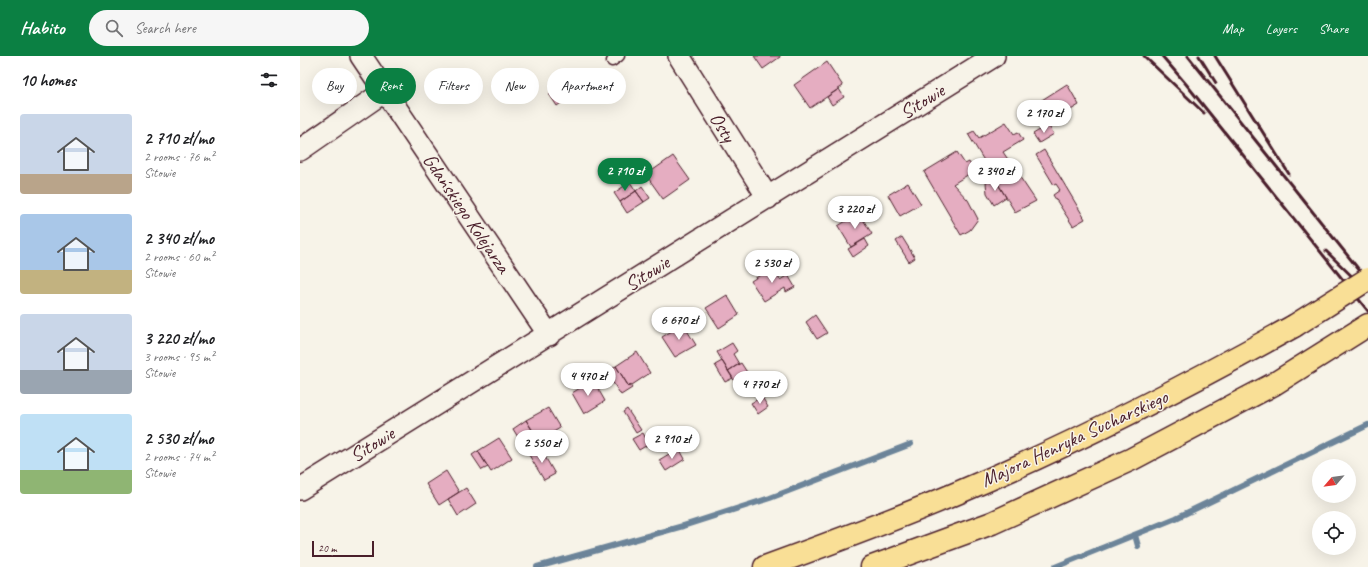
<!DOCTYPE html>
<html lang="en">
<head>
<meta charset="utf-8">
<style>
  body { margin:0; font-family:Caveat,sans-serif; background:#f6f6f6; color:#202124; height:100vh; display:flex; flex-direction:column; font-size:15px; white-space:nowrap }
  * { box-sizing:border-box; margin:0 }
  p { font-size:13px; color:#757577 }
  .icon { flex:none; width:22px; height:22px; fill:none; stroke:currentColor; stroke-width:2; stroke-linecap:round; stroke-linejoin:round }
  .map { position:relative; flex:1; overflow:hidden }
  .drawer { display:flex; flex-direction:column; background:#fff; width:300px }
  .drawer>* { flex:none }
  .top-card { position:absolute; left:12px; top:12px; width:380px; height:36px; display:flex; gap:8px }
  .needle { width:26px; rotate:242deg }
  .fabs { position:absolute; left:1012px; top:403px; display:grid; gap:8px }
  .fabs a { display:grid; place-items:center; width:44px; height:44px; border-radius:50%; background:#fff; box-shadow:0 4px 16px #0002; font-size:20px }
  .scale { position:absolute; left:12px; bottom:10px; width:62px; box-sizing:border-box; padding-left:4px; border:2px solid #4a1f2b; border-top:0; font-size:11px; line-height:14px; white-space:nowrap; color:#4a1f2b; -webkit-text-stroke:3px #f7f3e8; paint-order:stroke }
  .price { position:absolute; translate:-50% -34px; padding:0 9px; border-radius:14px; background:#fff; color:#222; font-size:13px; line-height:26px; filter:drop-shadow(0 1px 2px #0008) }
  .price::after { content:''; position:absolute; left:50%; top:24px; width:12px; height:9px; margin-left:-6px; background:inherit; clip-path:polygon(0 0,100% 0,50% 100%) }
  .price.current { background:#0b8043; color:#fff }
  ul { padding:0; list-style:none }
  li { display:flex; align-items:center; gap:12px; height:100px; padding:0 20px }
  li span { display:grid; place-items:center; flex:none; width:112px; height:80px; border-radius:4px; color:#555 }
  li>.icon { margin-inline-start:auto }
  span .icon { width:48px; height:48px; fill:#fffc; stroke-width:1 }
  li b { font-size:17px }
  h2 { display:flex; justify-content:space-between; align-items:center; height:48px; padding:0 20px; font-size:17px }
  .tag { padding:0 14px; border-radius:18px; background:#fff; box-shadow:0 4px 16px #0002; font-size:14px; line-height:36px }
  .tag.current { background:#0b8043; color:#fff }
  header { display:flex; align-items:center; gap:24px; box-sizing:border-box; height:56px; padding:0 20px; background:#0b8043; color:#fff }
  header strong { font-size:19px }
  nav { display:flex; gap:22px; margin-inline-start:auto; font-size:14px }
  .search { width:280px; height:36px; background:#f6f6f6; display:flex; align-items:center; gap:10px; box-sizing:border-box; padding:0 14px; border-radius:22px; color:#757577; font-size:15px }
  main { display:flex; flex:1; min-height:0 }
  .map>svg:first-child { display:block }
</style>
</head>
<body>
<header>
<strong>Habito</strong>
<div class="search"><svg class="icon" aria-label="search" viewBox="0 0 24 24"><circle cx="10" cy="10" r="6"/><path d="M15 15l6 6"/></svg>Search here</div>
<nav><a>Map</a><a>Layers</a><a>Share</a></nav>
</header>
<main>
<section class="drawer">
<h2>10 homes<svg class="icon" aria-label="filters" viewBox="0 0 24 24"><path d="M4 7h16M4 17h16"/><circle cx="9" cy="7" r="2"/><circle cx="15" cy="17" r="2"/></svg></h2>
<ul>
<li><span style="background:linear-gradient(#c9d6e8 75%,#b9a48a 0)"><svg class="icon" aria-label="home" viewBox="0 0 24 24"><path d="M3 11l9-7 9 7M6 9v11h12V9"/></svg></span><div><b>2 710 zł/mo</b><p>2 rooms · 76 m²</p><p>Sitowie</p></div></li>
<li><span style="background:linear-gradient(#a9c7e8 70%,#c2b280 0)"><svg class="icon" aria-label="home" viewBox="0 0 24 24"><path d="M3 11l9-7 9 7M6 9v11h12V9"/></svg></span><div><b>2 340 zł/mo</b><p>2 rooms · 60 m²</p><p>Sitowie</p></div></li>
<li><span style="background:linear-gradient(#c9d6e8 70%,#9aa5b1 0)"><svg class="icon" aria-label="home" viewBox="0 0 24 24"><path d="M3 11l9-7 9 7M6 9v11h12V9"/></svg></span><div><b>3 220 zł/mo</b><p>3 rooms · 95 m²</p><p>Sitowie</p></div></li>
<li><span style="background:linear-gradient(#bfe0f5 70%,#8fb573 0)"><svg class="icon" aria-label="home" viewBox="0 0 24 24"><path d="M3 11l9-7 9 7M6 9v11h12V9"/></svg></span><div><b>2 530 zł/mo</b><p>2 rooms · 74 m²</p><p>Sitowie</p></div></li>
</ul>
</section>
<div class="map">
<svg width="1068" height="511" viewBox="0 0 1068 511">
  <rect width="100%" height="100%" fill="#f7f3e8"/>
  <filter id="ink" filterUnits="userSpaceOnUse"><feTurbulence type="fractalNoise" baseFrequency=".025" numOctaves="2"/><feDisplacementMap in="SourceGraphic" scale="8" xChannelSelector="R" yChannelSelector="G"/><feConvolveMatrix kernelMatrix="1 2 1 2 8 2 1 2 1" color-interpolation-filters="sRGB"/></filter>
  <g filter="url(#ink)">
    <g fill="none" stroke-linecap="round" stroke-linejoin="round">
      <path stroke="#6c8499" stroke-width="6" d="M 835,479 L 838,490
        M 237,511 L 383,470 L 470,442 L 611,388
        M 755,511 L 876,462 L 1068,369"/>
    </g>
    <path fill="#e5adc1" stroke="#4a1f2b" d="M 454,0 L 480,0 L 480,1 L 463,13 Z
      M 527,6 L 543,30 L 510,52 L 494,29 Z
      M 264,27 L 272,39 L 257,50 L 249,38 Z
      M 767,28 L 779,49 L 746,69 L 734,49 Z
      M 539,33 L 544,41 L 532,49 L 527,41 Z
      M 706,66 L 714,78 L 718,76 L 723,84 L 703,96 L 736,145 L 715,156 L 668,78 L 674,75 L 679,82 Z
      M 748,69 L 754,78 L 739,87 L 733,78 Z
      M 744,94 L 785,163 L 773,170 L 753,139 L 760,134 L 756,128 L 754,129 L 736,99 Z
      M 657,96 L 665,108 L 669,106 L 674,115 L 653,128 L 668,144 L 678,163 L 670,174 L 661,179 L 624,116 Z
      M 373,100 L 390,124 L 363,143 L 346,119 Z
      M 694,122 L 706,141 L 694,149 L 687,137 L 686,127 Z
      M 330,126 L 336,135 L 320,146 L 314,137 Z
      M 608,127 L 621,148 L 600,160 L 588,139 Z
      M 342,130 L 350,142 L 344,146 L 336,135 Z
      M 336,135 L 344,146 L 327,157 L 320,146 Z
      M 559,157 L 572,178 L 551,191 L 538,170 Z
      M 602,181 L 615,202 L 609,206 L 596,185 Z
      M 565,183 L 569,190 L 553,201 L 548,193 Z
      M 473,211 L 480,224 L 488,219 L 495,231 L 486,236 L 485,232 L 464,245 L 451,225 Z
      M 427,239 L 439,259 L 419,272 L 406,252 Z
      M 515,259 L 527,277 L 517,283 L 506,266 Z
      M 383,268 L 396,289 L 375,301 L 362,281 Z
      M 432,287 L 437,295 L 433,298 L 439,308 L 428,315 L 417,296 Z
      M 337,296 L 350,317 L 329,331 L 316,310 Z
      M 422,305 L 433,322 L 425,326 L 415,309 Z
      M 441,307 L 452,324 L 450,325 L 453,330 L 442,337 L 428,315 Z
      M 316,310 L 329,331 L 330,329 L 332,332 L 321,339 L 306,316 Z
      M 293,324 L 305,345 L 284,358 L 272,337 Z
      M 462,341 L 468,351 L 458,358 L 451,347 Z
      M 248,352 L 260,372 L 239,385 L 226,364 Z
      M 327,353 L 341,374 L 336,377 L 323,356 Z
      M 226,364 L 239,385 L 240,392 L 229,399 L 213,373 Z
      M 343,377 L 349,388 L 339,394 L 332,383 Z
      M 199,382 L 212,402 L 191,416 L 178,395 Z
      M 240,392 L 255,418 L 244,424 L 229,399 Z
      M 379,392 L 385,403 L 366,415 L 359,404 Z
      M 178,395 L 188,411 L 182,414 L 172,399 Z
      M 146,415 L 159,436 L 139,449 L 126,428 Z
      M 166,432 L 176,448 L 158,460 L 148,443 Z"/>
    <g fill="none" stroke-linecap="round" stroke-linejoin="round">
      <g stroke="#4a1f2b" stroke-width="13">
        <path id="lane" d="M 312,5 L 319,0"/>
      </g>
      <g stroke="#4a1f2b" stroke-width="24">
        <path id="street" d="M 61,0 L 249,279
          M 379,0 L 468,142
          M 0,94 L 85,35
          M 0,433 L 694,0"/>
      </g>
      <g stroke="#4a1f2b" stroke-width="25">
        <path id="highway" d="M 465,511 C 531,487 597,463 662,435 C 776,387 886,330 994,270
          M 572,511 L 692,467 L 832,403 L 974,328 L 1068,269"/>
      </g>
      <use href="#lane" stroke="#f7f3e8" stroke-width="10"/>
      <use href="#street" stroke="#f7f3e8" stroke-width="21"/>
      <use href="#highway" stroke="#f9df96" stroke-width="22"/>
      <path stroke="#4a1f2b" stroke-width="3" d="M 844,0 L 904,57
        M 862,0 L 886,28 L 1068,255
        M 888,0 L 1068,225
        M 899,0 L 916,27
        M 915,0 L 989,118
        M 1026,195 L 1068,236"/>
      <g stroke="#4a1f2b" stroke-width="25" stroke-linecap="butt">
        <path id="highway-bridge" d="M 994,270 L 1068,223"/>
      </g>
      <use href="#highway-bridge" stroke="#f9df96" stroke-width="22"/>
    </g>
  </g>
  <g text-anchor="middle" stroke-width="3" stroke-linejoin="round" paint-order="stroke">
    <g font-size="20" fill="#4a1f2b" stroke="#f7f3e8">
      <text transform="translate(622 45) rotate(-32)" y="7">Sitowie</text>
      <text transform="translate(423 71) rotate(58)" y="7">Osty</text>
      <text transform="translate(167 157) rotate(56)" y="7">Gdańskiego Kolejarza</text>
      <text transform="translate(347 217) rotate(-32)" y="7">Sitowie</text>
      <text transform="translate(774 382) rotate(-25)" y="7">Majora Henryka Sucharskiego</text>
      <text transform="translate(72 388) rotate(-32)" y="7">Sitowie</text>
    </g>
  </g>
</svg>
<div class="fabs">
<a><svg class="needle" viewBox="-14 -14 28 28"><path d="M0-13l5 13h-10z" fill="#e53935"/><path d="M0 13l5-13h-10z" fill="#757577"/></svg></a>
<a><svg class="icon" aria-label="locate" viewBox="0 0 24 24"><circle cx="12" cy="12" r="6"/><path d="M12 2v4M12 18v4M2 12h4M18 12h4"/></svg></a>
</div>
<div class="scale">20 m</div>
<b class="price" style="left:744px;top:78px">2 170 zł</b>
<b class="price current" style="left:325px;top:136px">2 710 zł</b>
<b class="price" style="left:695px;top:136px">2 340 zł</b>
<b class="price" style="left:555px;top:174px">3 220 zł</b>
<b class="price" style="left:472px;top:228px">2 530 zł</b>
<b class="price" style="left:379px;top:285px">6 670 zł</b>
<b class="price" style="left:288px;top:341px">4 470 zł</b>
<b class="price" style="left:460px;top:349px">4 770 zł</b>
<b class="price" style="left:372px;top:404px">2 910 zł</b>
<b class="price" style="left:242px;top:408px">2 550 zł</b>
<div class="top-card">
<a class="tag">Buy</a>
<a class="tag current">Rent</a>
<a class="tag">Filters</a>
<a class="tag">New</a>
<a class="tag">Apartment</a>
</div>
</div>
</main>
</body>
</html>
